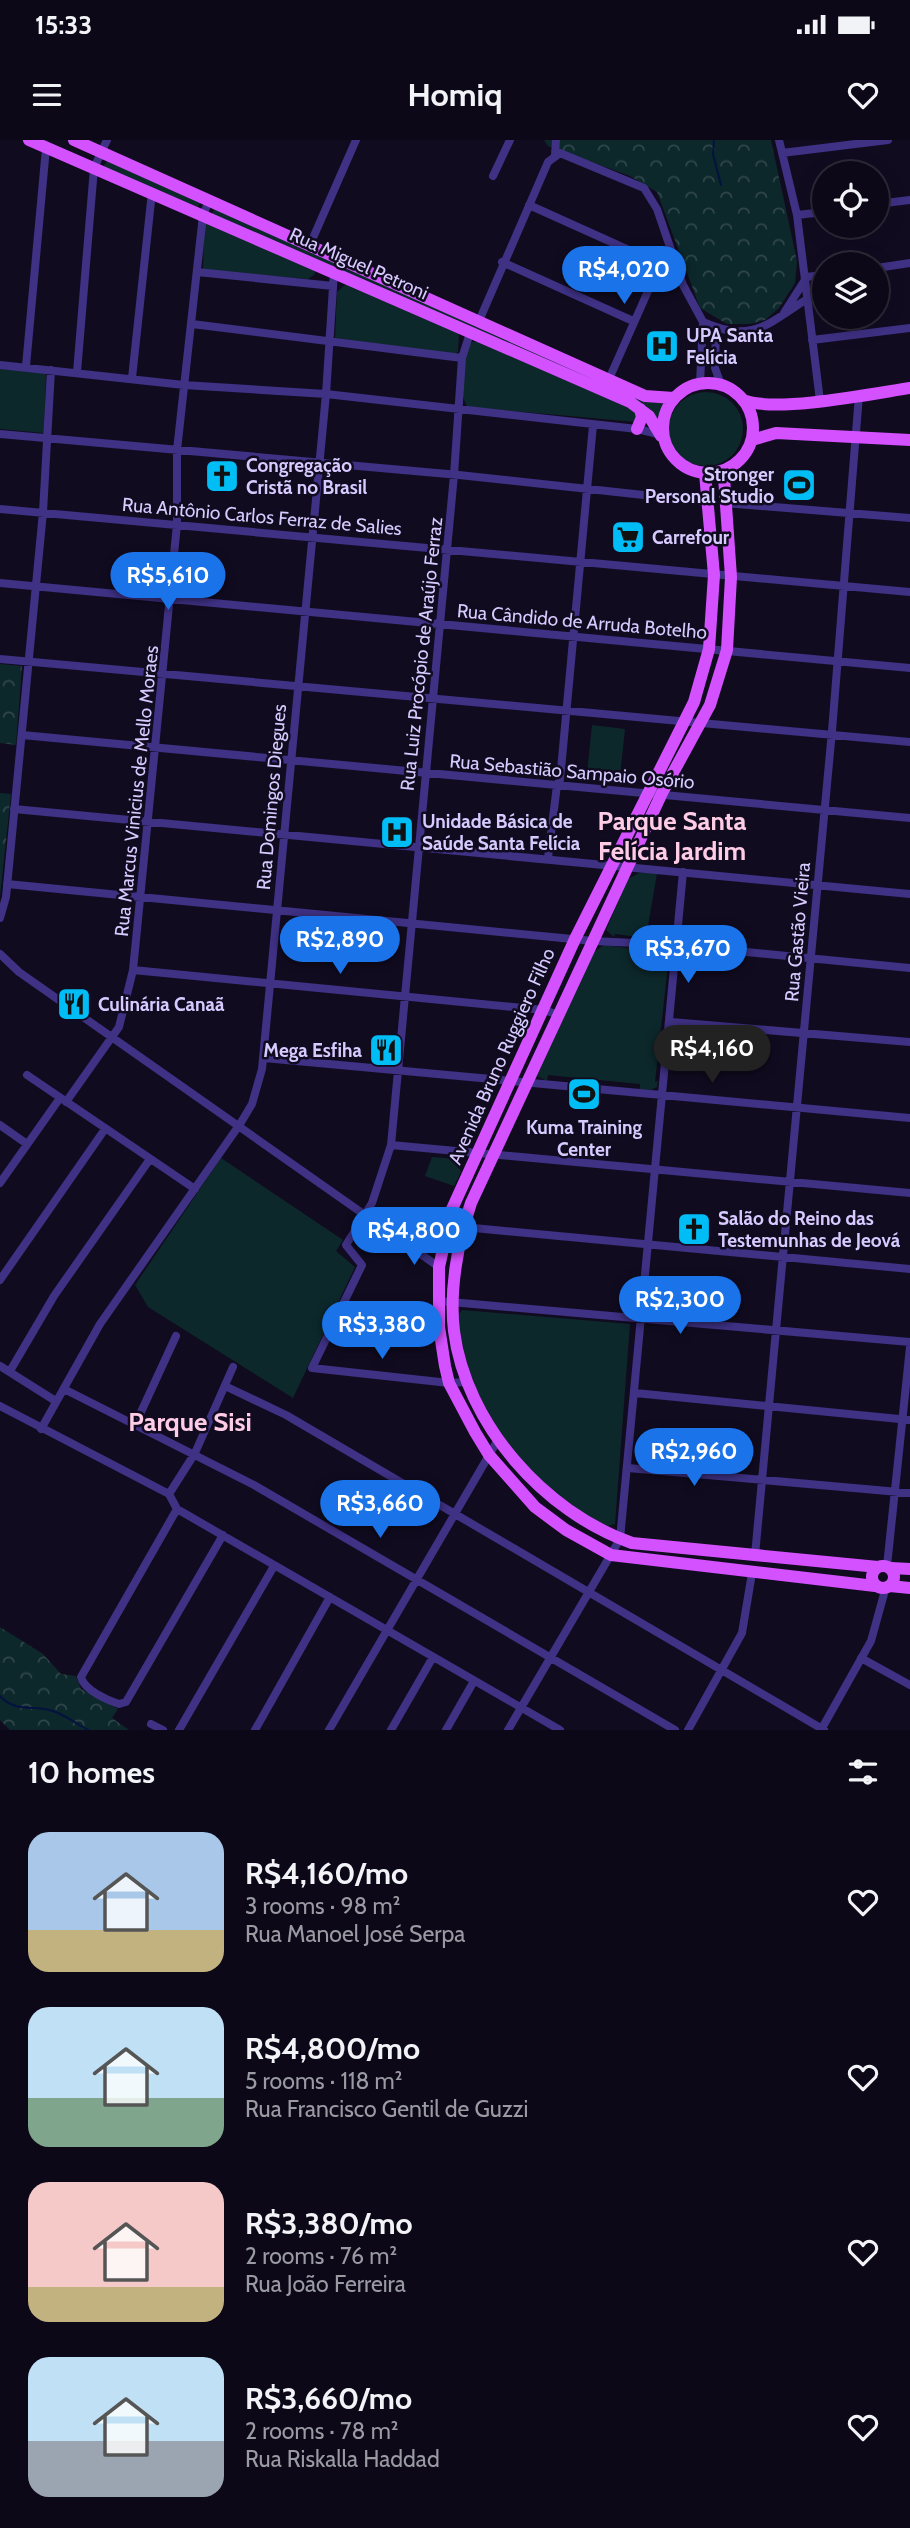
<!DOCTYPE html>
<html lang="en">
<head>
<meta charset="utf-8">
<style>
  body { margin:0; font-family:Cabin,sans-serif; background:#161121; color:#f1f3f6; height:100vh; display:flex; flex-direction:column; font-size:26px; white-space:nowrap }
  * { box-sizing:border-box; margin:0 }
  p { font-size:23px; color:#9a9aa2 }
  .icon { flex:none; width:38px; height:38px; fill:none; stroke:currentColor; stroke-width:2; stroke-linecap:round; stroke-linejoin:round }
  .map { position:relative; height:1590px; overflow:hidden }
  .drawer { display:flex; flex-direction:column; background:#0d0818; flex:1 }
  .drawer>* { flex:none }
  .controls { position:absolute; left:812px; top:21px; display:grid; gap:14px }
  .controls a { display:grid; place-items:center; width:77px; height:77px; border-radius:50%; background:#0d0818; box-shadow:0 4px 18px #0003,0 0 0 2px #2d2937; font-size:35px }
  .price { position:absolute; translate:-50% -60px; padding:0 16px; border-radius:24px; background:#1a73e8; color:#fff; font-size:23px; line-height:46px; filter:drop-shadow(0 2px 4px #0008) }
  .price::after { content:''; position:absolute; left:50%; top:42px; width:21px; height:16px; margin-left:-10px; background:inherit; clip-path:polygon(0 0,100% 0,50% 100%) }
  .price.active { background:#222; color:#fff }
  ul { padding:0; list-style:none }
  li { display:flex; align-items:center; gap:21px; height:175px; padding:0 28px }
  li span { display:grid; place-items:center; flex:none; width:196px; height:140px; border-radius:21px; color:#555 }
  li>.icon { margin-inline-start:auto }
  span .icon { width:84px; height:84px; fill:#fffc; stroke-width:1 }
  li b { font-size:30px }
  h2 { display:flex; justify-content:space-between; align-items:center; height:84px; padding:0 28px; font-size:30px }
  .status { display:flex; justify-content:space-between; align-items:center; height:49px; padding:0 35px; background:#0d0818; direction:ltr }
  .status svg { height:19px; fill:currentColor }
  header { display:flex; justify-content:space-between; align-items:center; height:91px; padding:0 28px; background:#0d0818; font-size:32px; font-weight:700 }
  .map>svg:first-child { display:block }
</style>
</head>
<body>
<div class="status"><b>15:33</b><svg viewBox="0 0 49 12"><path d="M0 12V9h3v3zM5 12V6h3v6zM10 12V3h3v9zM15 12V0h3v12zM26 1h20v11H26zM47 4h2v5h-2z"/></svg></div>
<header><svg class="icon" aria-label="menu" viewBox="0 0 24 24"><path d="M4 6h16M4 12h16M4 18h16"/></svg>Homiq<svg class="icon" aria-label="heart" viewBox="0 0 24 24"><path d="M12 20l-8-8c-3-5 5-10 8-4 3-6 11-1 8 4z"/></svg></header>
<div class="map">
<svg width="910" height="1590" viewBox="0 0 910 1590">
  <defs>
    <pattern id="forest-crowns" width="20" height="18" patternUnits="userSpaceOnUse" patternTransform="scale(1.75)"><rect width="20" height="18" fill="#0d282b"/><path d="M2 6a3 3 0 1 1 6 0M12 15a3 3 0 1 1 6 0" fill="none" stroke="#30464b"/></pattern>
  </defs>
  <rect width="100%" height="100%" fill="#110b20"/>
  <path fill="#0d282b" d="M 107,21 L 200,62 L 200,64 L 198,67 L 103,27 Z
    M 214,69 L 631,254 L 654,263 L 663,263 L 658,282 L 650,274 L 212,74 Z
    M 208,83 L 314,129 L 315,134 L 308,139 L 203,130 L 204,85 Z
    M 347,143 L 459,193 L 458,212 L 453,214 L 335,198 L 337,152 Z
    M 478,201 L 636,271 L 636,282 L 468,267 C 457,255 463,215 472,202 Z
    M 0,229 L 39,231 L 46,234 L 44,293 L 0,289 Z
    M669 289a37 37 0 1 1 74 0a37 37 0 1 1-74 0Z
    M 592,585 L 625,589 L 620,636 L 587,633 Z
    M 639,733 L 657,733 L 646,798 L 615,794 L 614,797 L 606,790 L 628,739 Z
    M 604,805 L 656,812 L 657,809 L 669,816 L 655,942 L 658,941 L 657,947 L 651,950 L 640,949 L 640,944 L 548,935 L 547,941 L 537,936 L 594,812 Z
    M 432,1017 L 456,1019 L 461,1032 L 454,1046 L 425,1036 Z
    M 221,1018 L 343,1100 L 336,1111 L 355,1127 L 293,1258 L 148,1167 L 135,1145 Z
    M 462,1170 L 630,1184 L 615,1384 L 604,1387 C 580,1372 554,1357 534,1337 C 501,1301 472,1253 463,1205 C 461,1194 454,1179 462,1170 Z"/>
  <path fill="url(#forest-crowns)" d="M 544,0 L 771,0 L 797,121 L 795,143 L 779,168 L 765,180 L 750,184 L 727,184 L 700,168 L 657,52 L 630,36 L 548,6 Z
    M 0,524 L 22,526 L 16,605 L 0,603 Z
    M 0,653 L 11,654 L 0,756 Z
    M 0,1487 L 43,1514 L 61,1534 L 76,1536 L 81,1549 L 118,1569 L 112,1578 L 129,1590 L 10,1590 L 0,1580 Z"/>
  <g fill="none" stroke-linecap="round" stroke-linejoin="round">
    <path stroke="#041240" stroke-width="2" d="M 714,0 L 713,14 L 721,45
      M 0,1556 C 17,1574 33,1564 53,1571 C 65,1575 77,1584 88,1590"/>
    <path stroke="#3f3184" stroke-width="8" d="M 779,0 L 797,75 L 820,261
      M 782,13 L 888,0
      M 555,15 L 556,0
      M 493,36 L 510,0
      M 877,64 L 910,60
      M 529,65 L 660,124
      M 797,75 L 824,72
      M 309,107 L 356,0
      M 502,122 L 633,181
      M 877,128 L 910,123
      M 197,132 L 333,146
      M 806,137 L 824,135
      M 784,173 L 805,140
      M 479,181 L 548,22 L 560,13 L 644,48 L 657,69 L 683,145 L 703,182 C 751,204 768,184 807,159
      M 192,184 L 462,218
      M 716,188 L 715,228 L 721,245
      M 812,200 L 910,188
      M 0,225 L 184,245 L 326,254 L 637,289 L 658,294
      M 26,226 L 46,8
      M 77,232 L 94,28 L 107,0
      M 132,238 L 152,52
      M 609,239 L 660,124 L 670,110
      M 700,243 L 703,182
      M 0,294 L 459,335 L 708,362
      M 724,363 L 910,378
      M 0,369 L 910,452
      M 0,443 L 910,528
      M 0,519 L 910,602
      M 22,595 L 910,678
      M 14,669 L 910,754
      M 548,718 L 557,645 L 560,640 L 593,285
      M 7,744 L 593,801 L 676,805 L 910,828
      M 0,778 L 6,757 L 43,372 L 51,230
      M 0,814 L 19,832 L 439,1127
      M 133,830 L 544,870 L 559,875
      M 671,882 L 910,902
      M 264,918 L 910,978
      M 27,935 L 195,1049
      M 66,962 L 119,887 L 133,830 L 177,384 L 177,310 L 203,75 L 209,61
      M 0,985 L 27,1004
      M 391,1005 L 910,1053
      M 0,1043 L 60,958
      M 463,1087 L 910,1129
      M 0,1140 L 105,989
      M 439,1161 L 910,1202
      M 0,1226 L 54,1260
      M 10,1231 L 54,1156 L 150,1019
      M 466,1242 L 449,1243 L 312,1228 L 362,1125 L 346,1105 L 372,1063 L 391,1005 L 454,335 L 462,218 L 470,193
      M 225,1246 L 286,1275 L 824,1590
      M 64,1249 L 254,1345 L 675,1590
      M 635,1253 L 910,1280
      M 0,1266 L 169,1354 L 177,1369 L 560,1590
      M 135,1285 L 176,1196
      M 41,1289 L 100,1184 L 240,984 L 252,964 L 262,929 L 326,254 L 334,132
      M 628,1328 L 910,1353
      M 169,1354 L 195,1313 L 233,1227
      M 177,1369 L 81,1537 C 84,1550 107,1560 119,1564 L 126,1562 L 223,1395
      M 755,1415 L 832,591 L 859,255
      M 887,1426 L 910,1207
      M 861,1518 L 910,1545
      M 151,1584 L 163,1590
      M 179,1590 L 274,1426
      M 255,1590 L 330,1457
      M 329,1590 L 499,1298
      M 391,1590 L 433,1517
      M 446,1590 L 474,1541
      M 508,1590 L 620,1399 L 683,732
      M 688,1590 L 742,1493 L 752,1433
      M 821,1590 L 871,1501 L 884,1454 L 882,1448"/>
    <path stroke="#d451ff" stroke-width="12" d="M 29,0 L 630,262 L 649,276 L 661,296
      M 74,0 L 645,256 L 674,258
      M663 288a45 45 0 1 1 90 0a45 45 0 1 1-90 0Z
      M 746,261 C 780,272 871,254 910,248
      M 637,289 L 642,277 L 640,269
      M 752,300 L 776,293 L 910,300
      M 732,326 L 724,337 L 731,437 L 727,510 L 710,565 L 662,653 L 471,1063 C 458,1102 449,1150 454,1191 C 466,1284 544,1372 632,1403 L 878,1427
      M 705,333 L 714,435 L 709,509 L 694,562 L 575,799 L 452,1069 L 439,1127 L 439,1187 L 445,1226 L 449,1243 L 475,1292 L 489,1315 L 535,1367 L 566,1390 L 611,1415 L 875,1446
      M872 1437a11 11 0 1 1 22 0a11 11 0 1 1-22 0Z
      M 891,1428 L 910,1429
      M 890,1446 L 910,1448"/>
  </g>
  <defs>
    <g id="hospital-square" transform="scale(1.75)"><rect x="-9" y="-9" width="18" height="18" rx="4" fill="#00bdf5" stroke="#110b20"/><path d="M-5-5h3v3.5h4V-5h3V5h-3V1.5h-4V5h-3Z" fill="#111"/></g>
    <g id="church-square" transform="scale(1.75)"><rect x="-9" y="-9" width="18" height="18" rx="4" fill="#00bdf5" stroke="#110b20"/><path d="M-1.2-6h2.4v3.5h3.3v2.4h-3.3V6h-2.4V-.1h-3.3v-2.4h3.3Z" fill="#111"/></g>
    <g id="stadium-square" transform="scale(1.75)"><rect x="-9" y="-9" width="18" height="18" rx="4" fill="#00bdf5" stroke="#110b20"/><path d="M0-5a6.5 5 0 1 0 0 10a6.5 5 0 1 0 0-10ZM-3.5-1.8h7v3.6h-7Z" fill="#111"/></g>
    <g id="supermarket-square" transform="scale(1.75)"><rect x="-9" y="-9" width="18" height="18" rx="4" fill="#00bdf5" stroke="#110b20"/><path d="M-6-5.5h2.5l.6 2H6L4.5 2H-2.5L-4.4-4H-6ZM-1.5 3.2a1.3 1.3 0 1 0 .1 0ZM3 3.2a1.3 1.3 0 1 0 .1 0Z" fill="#111"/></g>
    <g id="restaurant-square" transform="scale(1.75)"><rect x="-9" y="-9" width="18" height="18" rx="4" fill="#00bdf5" stroke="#110b20"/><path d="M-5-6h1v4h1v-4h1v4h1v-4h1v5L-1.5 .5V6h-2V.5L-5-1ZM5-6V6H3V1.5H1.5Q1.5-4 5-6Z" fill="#111"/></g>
  </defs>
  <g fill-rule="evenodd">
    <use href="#hospital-square" x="662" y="206"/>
    <use href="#church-square" x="222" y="336"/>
    <use href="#stadium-square" x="799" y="345"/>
    <use href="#supermarket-square" x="628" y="397"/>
    <use href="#hospital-square" x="397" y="692"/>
    <use href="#restaurant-square" x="74" y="864"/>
    <use href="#restaurant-square" x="386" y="910"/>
    <use href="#stadium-square" x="584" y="954"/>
    <use href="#church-square" x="694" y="1089"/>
  </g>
  <g text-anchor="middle" stroke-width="5" stroke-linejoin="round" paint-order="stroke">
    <g font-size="19" fill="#d7caff" stroke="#110b20">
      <text transform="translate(359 123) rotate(24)" y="7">Rua Miguel Petroni</text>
      <text transform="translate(262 376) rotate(5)" y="7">Rua Antônio Carlos Ferraz de Salies</text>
      <text transform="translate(582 481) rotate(5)" y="7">Rua Cândido de Arruda Botelho</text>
      <text transform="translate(421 514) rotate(-84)" y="7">Rua Luiz Procópio de Araújo Ferraz</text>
      <text transform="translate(572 631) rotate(5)" y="7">Rua Sebastião Sampaio Osório</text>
      <text transform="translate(136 651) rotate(-84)" y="7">Rua Marcus Vinicius de Mello Moraes</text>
      <text transform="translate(271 657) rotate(-85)" y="7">Rua Domingos Diegues</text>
      <text transform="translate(797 792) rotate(-85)" y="7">Rua Gastão Vieira</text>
      <text transform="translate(501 916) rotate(-66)" y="7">Avenida Bruno Ruggiero Filho</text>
    </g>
    <g font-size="19" font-weight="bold" fill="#d7caff" stroke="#110b20" text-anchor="start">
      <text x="686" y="202">UPA Santa<tspan x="686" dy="22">Felícia</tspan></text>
      <text x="246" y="332">Congregação<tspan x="246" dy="22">Cristã no Brasil</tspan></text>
      <text x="774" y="341" text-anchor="end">Stronger<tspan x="774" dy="22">Personal Studio</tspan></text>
      <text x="652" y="404">Carrefour</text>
      <text x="422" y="688">Unidade Básica de<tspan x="422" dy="22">Saúde Santa Felícia</tspan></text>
      <text x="98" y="871">Culinária Canaã</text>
      <text x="362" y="917" text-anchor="end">Mega Esfiha</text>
      <text x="584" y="994" text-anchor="middle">Kuma Training<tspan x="584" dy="22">Center</tspan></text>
      <text x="718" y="1085">Salão do Reino das<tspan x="718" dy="22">Testemunhas de Jeová</tspan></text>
    </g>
    <g font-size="26" font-weight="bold" fill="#ffcce6" stroke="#110b20">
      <text x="672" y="690">Parque Santa<tspan x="672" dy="30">Felícia Jardim</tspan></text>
      <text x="190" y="1291">Parque Sisi</text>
    </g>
  </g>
</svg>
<div class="controls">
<a><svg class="icon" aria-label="locate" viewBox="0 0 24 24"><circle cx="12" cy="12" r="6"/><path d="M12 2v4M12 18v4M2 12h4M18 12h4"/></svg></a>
<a><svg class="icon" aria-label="layers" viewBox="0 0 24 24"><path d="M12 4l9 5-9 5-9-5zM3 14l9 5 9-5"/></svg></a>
</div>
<b class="price" style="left:624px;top:166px">R$4,020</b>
<b class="price" style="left:168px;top:472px">R$5,610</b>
<b class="price" style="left:340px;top:836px">R$2,890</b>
<b class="price" style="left:688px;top:845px">R$3,670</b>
<b class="price active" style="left:712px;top:945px">R$4,160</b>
<b class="price" style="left:414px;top:1127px">R$4,800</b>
<b class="price" style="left:680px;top:1196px">R$2,300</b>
<b class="price" style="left:382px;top:1221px">R$3,380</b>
<b class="price" style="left:694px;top:1348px">R$2,960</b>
<b class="price" style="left:380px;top:1400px">R$3,660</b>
</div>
<section class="drawer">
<h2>10 homes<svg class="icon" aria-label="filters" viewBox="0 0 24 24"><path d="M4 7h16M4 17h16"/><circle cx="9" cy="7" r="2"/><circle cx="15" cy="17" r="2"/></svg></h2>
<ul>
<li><span style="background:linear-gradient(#a9c7e8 70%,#c2b280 0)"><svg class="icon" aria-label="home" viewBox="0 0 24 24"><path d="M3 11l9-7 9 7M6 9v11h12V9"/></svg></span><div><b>R$4,160/mo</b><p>3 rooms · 98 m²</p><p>Rua Manoel José Serpa</p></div><svg class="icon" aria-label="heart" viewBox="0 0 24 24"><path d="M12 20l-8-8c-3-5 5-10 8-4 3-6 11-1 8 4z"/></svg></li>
<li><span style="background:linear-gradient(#bfe0f5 65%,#7fa58c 0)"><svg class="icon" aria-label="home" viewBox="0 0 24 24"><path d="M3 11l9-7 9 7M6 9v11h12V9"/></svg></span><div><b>R$4,800/mo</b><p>5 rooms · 118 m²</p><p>Rua Francisco Gentil de Guzzi</p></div><svg class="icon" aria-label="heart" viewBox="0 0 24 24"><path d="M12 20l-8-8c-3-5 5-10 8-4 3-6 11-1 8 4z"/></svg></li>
<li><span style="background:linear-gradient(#f6c9c9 75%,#c2b280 0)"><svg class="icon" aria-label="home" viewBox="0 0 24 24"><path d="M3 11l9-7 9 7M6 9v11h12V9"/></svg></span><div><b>R$3,380/mo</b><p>2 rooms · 76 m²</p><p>Rua João Ferreira</p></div><svg class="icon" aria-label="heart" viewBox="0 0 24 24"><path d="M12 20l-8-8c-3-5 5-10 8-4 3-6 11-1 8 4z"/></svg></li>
<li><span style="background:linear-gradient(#bfe0f5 60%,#9aa5b1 0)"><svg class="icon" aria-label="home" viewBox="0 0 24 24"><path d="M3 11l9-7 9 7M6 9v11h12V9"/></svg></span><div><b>R$3,660/mo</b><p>2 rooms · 78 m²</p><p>Rua Riskalla Haddad</p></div><svg class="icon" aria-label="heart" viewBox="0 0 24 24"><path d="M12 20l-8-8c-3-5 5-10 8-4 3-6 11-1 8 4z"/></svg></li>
</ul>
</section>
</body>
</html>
